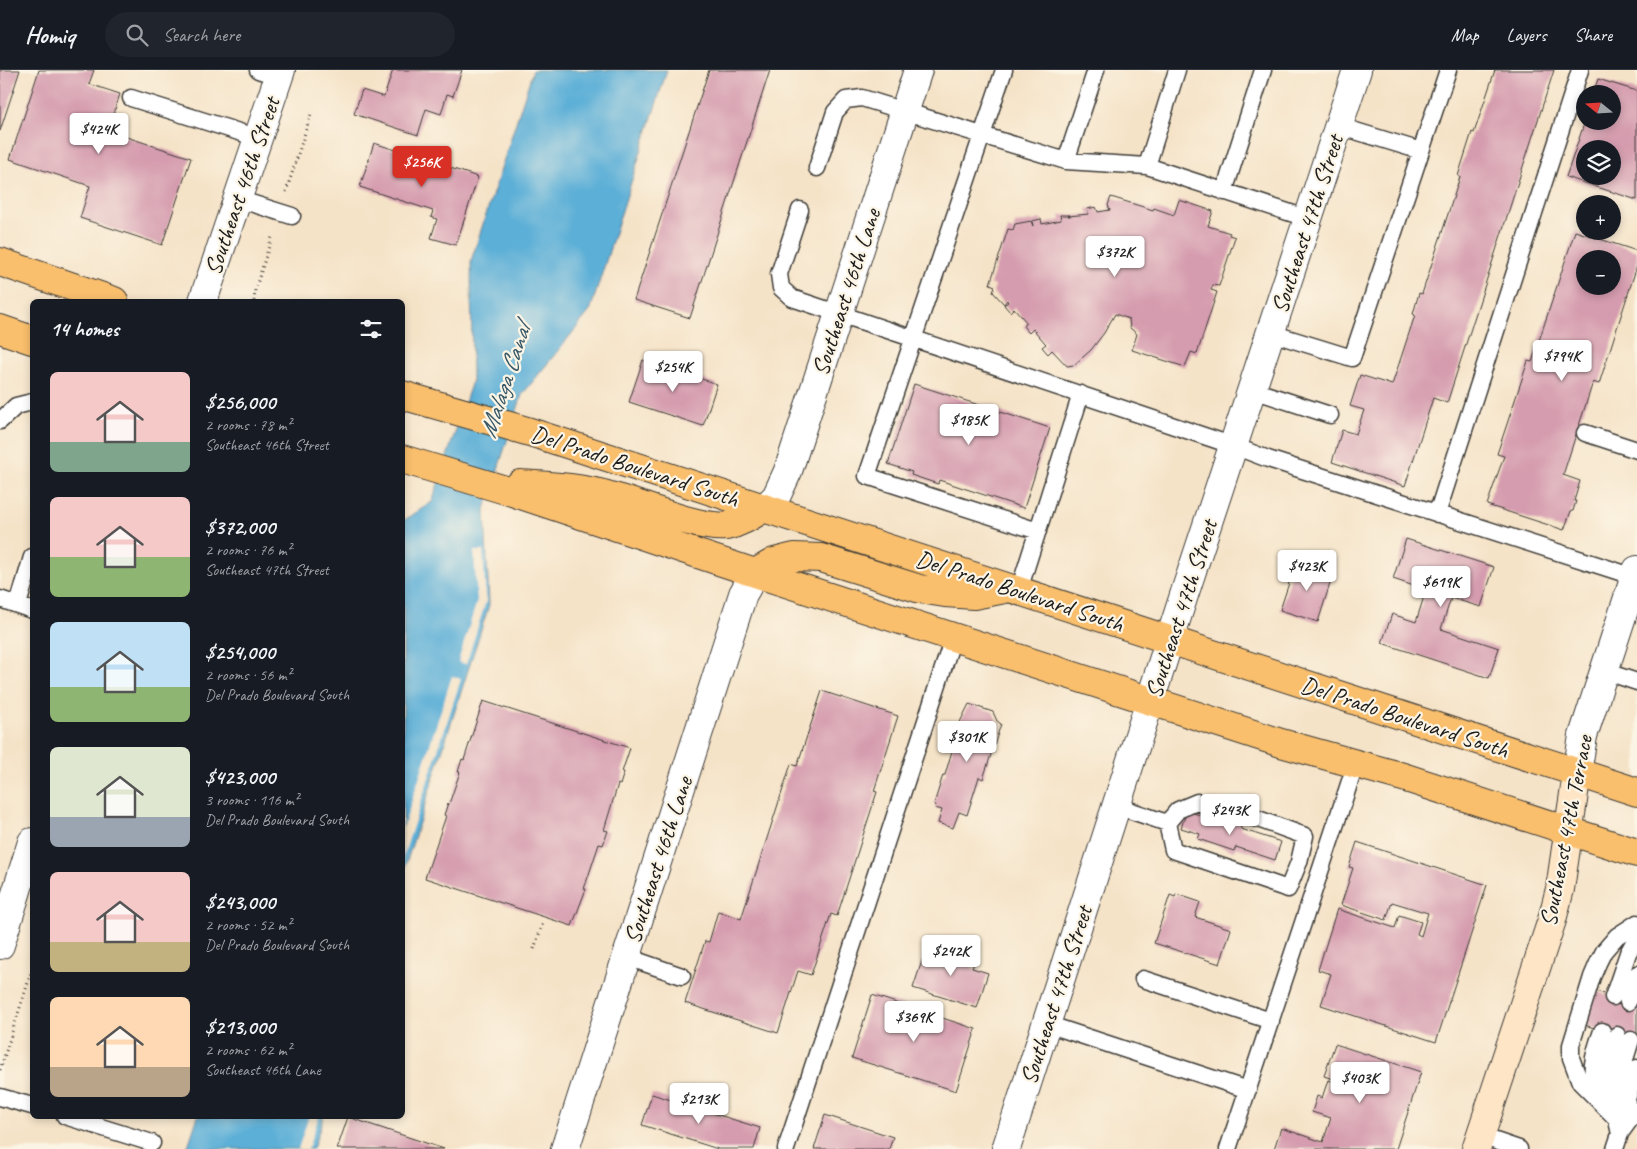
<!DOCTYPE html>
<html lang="en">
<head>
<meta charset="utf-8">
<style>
  body { margin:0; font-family:Caveat,sans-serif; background:#20242c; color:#f1f3f6; height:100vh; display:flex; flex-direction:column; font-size:19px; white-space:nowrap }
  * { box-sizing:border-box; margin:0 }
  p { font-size:16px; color:#9ea1a6 }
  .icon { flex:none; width:28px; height:28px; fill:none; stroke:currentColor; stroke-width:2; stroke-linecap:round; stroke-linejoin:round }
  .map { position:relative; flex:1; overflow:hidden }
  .details { position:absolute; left:30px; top:229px; width:375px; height:820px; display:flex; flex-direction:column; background:#171b24; border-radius:8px; box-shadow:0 2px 8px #0003 }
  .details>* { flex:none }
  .needle { width:32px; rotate:288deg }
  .tools { position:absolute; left:1576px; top:15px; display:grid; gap:10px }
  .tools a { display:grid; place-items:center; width:45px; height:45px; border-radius:50%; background:#171b24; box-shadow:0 2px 8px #0003; font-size:25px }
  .price { position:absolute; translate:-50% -42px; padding:0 11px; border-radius:5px; background:#fff; color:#222; font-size:16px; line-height:32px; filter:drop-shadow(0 1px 2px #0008) }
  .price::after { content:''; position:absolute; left:50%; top:30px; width:15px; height:11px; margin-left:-8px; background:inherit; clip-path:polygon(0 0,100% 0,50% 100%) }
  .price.on { background:#d93025; color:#fff }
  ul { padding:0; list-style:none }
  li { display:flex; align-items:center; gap:15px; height:125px; padding:0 20px }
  li span { display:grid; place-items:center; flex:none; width:140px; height:100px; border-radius:8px; color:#555 }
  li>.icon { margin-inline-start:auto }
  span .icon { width:60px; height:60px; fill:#fffc; stroke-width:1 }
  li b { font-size:21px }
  h2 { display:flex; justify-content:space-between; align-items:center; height:60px; padding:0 20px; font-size:21px }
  header { display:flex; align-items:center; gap:30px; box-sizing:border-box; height:70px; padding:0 25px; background:#171b24; border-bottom:1px solid #363941 }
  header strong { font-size:24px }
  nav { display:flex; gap:28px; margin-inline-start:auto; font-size:18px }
  .search { width:350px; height:45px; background:#20242c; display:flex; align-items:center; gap:12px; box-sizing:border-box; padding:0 18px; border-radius:28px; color:#9ea1a6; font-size:19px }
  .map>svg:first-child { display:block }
</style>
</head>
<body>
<header>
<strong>Homiq</strong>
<div class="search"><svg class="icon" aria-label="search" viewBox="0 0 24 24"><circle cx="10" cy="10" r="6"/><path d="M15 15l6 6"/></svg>Search here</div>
<nav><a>Map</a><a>Layers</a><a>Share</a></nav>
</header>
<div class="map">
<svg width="1637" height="1079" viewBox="0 0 1637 1079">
  <rect width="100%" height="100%" fill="#fcf5e5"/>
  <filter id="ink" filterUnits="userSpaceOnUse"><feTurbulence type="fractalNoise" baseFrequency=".02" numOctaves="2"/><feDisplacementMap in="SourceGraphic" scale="10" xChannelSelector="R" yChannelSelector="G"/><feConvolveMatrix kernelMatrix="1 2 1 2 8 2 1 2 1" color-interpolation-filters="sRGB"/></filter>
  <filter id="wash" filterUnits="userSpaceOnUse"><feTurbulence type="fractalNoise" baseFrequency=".0096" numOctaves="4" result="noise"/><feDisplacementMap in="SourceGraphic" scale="20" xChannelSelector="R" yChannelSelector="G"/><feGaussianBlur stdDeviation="1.12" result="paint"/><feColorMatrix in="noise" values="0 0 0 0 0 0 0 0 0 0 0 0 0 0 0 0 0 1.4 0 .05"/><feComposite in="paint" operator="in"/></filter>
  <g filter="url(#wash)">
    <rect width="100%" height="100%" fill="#f5e3c8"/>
    <path fill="#5cafd7" stroke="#3c667a" d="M 533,0 L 667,0 L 590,241 L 522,325 L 485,439 L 489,535 L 403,803 L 403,451 L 432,432 L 472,311 L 471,191 Z
      M 198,1046 L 324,1046 L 313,1079 L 187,1079 Z"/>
    <path fill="#f5e3c8" d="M 474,481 L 483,481 L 486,531 L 466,594 L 458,592 L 477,531 Z
      M 452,606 L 461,609 L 403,787 L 403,758 Z
      M 309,1046 L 319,1046 L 308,1079 L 298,1079 Z"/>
    <g id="blocks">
      <path fill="#d59caf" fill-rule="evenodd" d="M 0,0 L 20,0 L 0,61 Z
        M 39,0 L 94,0 L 89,14 L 120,24 L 108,61 L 191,88 L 162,175 L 80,148 L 90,116 L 10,89 Z
        M 393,0 L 462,0 L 453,26 L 447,24 L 441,44 L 426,39 L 418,65 L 354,44 L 362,20 L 384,27 Z
        M 709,0 L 770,0 L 690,248 L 634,230 Z
        M 1495,0 L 1554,0 L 1447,333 L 1433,328 L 1405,416 L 1332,392 L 1342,360 L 1356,364 L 1364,340 L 1350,336 L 1360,305 L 1392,315 L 1415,245 L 1413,244 L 1419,223 L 1422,224 L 1460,107 L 1458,106 L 1472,62 L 1474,63 Z
        M 1598,9 L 1637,21 L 1637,130 L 1566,107 L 1585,51 L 1612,51 L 1612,24 L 1593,24 ZM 1585,79 L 1612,79 L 1612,106 L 1585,106 Z
        M 374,73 L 478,107 L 456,175 L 431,168 L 437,149 L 431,147 L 433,141 L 360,117 Z
        M 1111,127 L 1153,140 L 1154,138 L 1174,145 L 1179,130 L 1213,141 L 1208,156 L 1230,163 L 1229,165 L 1235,167 L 1219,216 L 1213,215 L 1211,220 L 1217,222 L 1197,284 L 1191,282 L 1185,297 L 1132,280 L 1137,264 L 1130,258 L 1129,249 L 1115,244 L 1104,263 L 1091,280 L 1074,295 L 1067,296 L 1052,280 L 1048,284 L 1042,277 L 1046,274 L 1033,259 L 1029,263 L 1023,256 L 1027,253 L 1014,238 L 1010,242 L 1004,235 L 1008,232 L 1007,230 L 1004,234 L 993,222 L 995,216 L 990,214 L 1008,159 L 1013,160 L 1015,154 L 1031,151 L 1033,156 L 1032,151 L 1041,149 L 1042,154 L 1061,150 L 1060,145 L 1070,145 L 1068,146 L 1089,144 L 1087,139 L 1096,137 L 1098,142 L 1110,140 L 1108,135 Z
        M 1575,161 L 1637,181 L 1637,196 L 1599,314 L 1593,312 L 1563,405 L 1580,411 L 1574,431 L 1576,431 L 1573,441 L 1571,441 L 1564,460 L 1487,435 L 1504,386 L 1497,384 L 1528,291 L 1532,292 ZM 1585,189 L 1612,189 L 1612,216 L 1585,216 Z
        M 643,290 L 717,314 L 703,356 L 629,332 Z
        M 914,314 L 1050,358 L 1024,438 L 939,410 L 938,414 L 911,405 L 912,402 L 888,394 Z
        M 1406,469 L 1494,497 L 1481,537 L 1451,528 L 1441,559 L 1499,578 L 1489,608 L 1382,573 L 1392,544 L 1416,552 L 1426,520 L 1393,509 Z
        M 1296,492 L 1333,504 L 1318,552 L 1280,540 Z
        M 822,621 L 898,646 L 874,721 L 877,722 L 837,846 L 831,844 L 811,905 L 798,901 L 778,963 L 685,933 L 705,871 L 709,872 L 718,841 L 741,849 L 791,694 L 797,696 Z
        M 483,631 L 630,678 L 622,702 L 624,702 L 620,715 L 618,714 L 604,760 L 608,761 L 603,775 L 599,774 L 584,819 L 586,819 L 572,856 L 425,808 L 446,746 L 444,745 L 448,733 L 449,734 L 460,702 L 458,702 L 462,689 L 464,690 Z
        M 969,634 L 993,642 L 997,651 L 1001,654 L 983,709 L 979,707 L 967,745 L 959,742 L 953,758 L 938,753 L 942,740 L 935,738 L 936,735 L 934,734 L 943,705 L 945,705 L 961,650 Z
        M 1187,741 L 1224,753 L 1226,748 L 1240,753 L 1241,759 L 1281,772 L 1275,790 L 1236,777 L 1234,781 L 1198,769 L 1200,764 L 1181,758 Z
        M 1357,772 L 1487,815 L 1436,972 L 1321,935 L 1331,904 L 1318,900 L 1337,839 L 1395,858 L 1399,845 L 1421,852 L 1417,864 L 1421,866 L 1428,843 L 1392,832 L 1386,850 L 1341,835 L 1353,798 L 1349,797 Z
        M 1176,824 L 1200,832 L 1195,847 L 1231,859 L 1220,894 L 1154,873 L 1170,825 L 1175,827 Z
        M 927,876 L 975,891 L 972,898 L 988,903 L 977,938 L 913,918 Z
        M 1596,921 L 1637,935 L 1637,972 L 1585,955 Z
        M 872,925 L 976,959 L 956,1021 L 852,988 Z
        M 1335,974 L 1421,1002 L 1396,1079 L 1274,1079 L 1281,1058 L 1323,1072 L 1331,1048 L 1312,1042 L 1317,1026 L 1322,1028 L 1328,1010 L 1342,1014 L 1342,1012 L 1324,1006 Z
        M 652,1024 L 760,1058 L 754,1079 L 718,1079 L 642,1055 Z
        M 825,1045 L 893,1067 L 889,1079 L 814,1079 Z
        M 348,1047 L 444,1079 L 337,1079 Z"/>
    </g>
  </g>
  <g filter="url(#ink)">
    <use href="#blocks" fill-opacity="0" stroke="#3d3a36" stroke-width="1"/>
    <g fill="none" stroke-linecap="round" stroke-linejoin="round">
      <g stroke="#3d3a36" stroke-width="19">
        <path id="lane" d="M 258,0 L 279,7
          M 1004,0 L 867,406 L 1038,461
          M 131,28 L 258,68
          M 1339,56 L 1421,81
          M 1066,91 L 1096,0
          M 1147,96 L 1177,0
          M 817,98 L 835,42 L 846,30 L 862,28 L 1066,91 L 1147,96 L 1309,149
          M 1224,122 L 1263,0
          M 238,129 L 292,146
          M 800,140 L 779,204 L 781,218 L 792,228 L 1234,376 L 1268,389 L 1635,507
          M 1271,263 L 1352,288 L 1448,0
          M 1253,320 L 1330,345
          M 0,351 L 16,336 L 32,332
          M 1585,363 L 1637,380
          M 1437,444 L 1580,0
          M 1019,520 L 1081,324
          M 0,529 L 32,540
          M 18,535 L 32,487
          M 1604,601 L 1637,612
          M 1197,732 L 1247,745 L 1305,766 L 1299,792 L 1288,819 L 1173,780 L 1167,753 L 1178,740 Z
          M 1117,736 L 1167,753
          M 627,887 L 682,906
          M 1143,909 L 1271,951
          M 1613,927 L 1628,883 L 1637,867
          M 1628,932 L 1637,904
          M 1047,954 L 1248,1020
          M 0,1027 L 32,1036
          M 1599,1028 C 1588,1003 1593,985 1602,961
          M 1608,1040 C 1598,1013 1608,992 1617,965
          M 65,1046 L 152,1073
          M 1618,1050 L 1580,1012 L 1571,988 L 1571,975 L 1592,907 L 1598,893 L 1604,881 L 1617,866 L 1637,853
          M 1621,1056 L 1627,1029 L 1637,998
          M 1621,1062 L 1637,1040
          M 1481,1066 L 1519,1079
          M 786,1079 L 953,568
          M 1228,1079 L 1356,693
          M 1615,1079 L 1620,1064 L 1614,1037 L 1614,1025 L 1631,970"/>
      </g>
      <g stroke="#3d3a36" stroke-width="30">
        <path id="street" d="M 203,231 L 281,0
          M 764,438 L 776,427 L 788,401 L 918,0
          M 1577,703 L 1583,666 L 1637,500
          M 0,875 L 32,772
          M 565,1079 L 743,524 L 755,503
          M 1006,1079 L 1186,519 L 1357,0"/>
      </g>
      <g stroke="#3d3a36" stroke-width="30">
        <path id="secondary" d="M 1476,1079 L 1552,850 L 1560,819 L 1577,703"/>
      </g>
      <g stroke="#3d3a36" stroke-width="30">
        <path id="primary" d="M 0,192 L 114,231
          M 0,259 L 32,270
          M 402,325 L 530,362 L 1637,722
          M 402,389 L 512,422 L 755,503 L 1281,673 L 1403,707 L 1637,783
          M 520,414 C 549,416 579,417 607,425 C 636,432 699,460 726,456 C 740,453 751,446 764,438
          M 755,503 L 774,492 L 794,487 L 821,488 L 920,519 L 945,523 L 974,525 L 1005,519"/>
      </g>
      <path stroke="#3d3a36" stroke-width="3" stroke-dasharray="1 4" stroke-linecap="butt" d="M 286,122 L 311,44
        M 254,231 L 255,220 L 273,164
        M 534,879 L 543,853
        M 0,1000 L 32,900"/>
      <use href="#lane" stroke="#fff" stroke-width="16"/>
      <use href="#street" stroke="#fff" stroke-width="28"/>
      <use href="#secondary" stroke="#fde5c5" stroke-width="28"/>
      <use href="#primary" stroke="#f9bf6d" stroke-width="28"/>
    </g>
  </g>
  <g text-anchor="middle" stroke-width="4.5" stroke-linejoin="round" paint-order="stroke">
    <g font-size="24" fill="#1c1c1c" stroke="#fcf5e5">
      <text transform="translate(242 116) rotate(-71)" y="8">Southeast 46th Street</text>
      <text transform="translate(1307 154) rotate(-72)" y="8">Southeast 47th Street</text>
      <text transform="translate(846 222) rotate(-72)" y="8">Southeast 46th Lane</text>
      <text transform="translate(635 396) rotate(18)" y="8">Del Prado Boulevard South</text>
      <text transform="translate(1020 521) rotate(18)" y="8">Del Prado Boulevard South</text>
      <text transform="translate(1181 539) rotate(-72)" y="8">Southeast 47th Street</text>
      <text transform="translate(1405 647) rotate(18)" y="8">Del Prado Boulevard South</text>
      <text transform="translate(1566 761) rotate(-79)" y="8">Southeast 47th Terrace</text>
      <text transform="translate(658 790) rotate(-72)" y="8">Southeast 46th Lane</text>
      <text transform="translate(1056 925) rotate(-72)" y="8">Southeast 47th Street</text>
    </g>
    <g font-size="25" font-style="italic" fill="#365767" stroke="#fcf5e5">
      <text transform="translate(504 311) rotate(-72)" y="9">Malaga Canal</text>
    </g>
  </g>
</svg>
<div class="tools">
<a><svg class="needle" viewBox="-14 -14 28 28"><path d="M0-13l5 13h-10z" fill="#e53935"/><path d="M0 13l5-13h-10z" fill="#9ea1a6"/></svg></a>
<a><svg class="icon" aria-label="layers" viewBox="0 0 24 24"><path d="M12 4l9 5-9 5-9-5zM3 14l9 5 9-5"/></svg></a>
<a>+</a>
<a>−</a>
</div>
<b class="price" style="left:99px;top:85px">$424K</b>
<b class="price on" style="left:422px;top:118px">$256K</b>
<b class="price" style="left:1115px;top:208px">$372K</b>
<b class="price" style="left:1562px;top:312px">$794K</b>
<b class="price" style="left:673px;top:323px">$254K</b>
<b class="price" style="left:969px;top:376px">$185K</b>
<b class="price" style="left:1307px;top:522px">$423K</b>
<b class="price" style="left:1441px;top:538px">$619K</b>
<b class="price" style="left:967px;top:693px">$301K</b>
<b class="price" style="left:1230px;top:766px">$243K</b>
<b class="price" style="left:951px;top:907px">$242K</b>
<b class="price" style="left:914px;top:973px">$369K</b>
<b class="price" style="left:1360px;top:1034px">$403K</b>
<b class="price" style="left:699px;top:1055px">$213K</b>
<section class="details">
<h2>14 homes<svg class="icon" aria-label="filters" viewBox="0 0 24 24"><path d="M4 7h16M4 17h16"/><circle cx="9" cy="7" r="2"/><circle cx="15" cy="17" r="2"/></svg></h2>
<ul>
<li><span style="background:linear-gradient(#f6c9c9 70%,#7fa58c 0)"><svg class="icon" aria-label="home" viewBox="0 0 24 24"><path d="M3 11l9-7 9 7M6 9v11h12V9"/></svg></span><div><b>$256,000</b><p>2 rooms · 78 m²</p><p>Southeast 46th Street</p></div></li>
<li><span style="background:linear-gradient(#f6c9c9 60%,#8fb573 0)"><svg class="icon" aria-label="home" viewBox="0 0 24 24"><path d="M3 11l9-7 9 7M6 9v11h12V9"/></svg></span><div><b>$372,000</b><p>2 rooms · 76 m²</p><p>Southeast 47th Street</p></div></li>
<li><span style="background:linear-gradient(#bfe0f5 65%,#8fb573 0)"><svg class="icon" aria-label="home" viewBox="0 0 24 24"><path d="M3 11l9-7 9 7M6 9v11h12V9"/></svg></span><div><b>$254,000</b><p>2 rooms · 56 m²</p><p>Del Prado Boulevard South</p></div></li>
<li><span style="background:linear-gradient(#dfe7d0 70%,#9aa5b1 0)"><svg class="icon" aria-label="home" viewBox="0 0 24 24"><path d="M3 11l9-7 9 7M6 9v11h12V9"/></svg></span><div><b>$423,000</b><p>3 rooms · 116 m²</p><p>Del Prado Boulevard South</p></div></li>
<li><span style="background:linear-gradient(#f6c9c9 70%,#c2b280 0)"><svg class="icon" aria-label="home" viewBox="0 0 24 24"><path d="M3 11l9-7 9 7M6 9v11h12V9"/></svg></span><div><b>$243,000</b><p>2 rooms · 52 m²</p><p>Del Prado Boulevard South</p></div></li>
<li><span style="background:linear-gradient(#ffd9b3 70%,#b9a48a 0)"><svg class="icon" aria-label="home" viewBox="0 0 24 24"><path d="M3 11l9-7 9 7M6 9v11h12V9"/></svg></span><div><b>$213,000</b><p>2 rooms · 62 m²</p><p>Southeast 46th Lane</p></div></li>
</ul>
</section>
</div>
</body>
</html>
